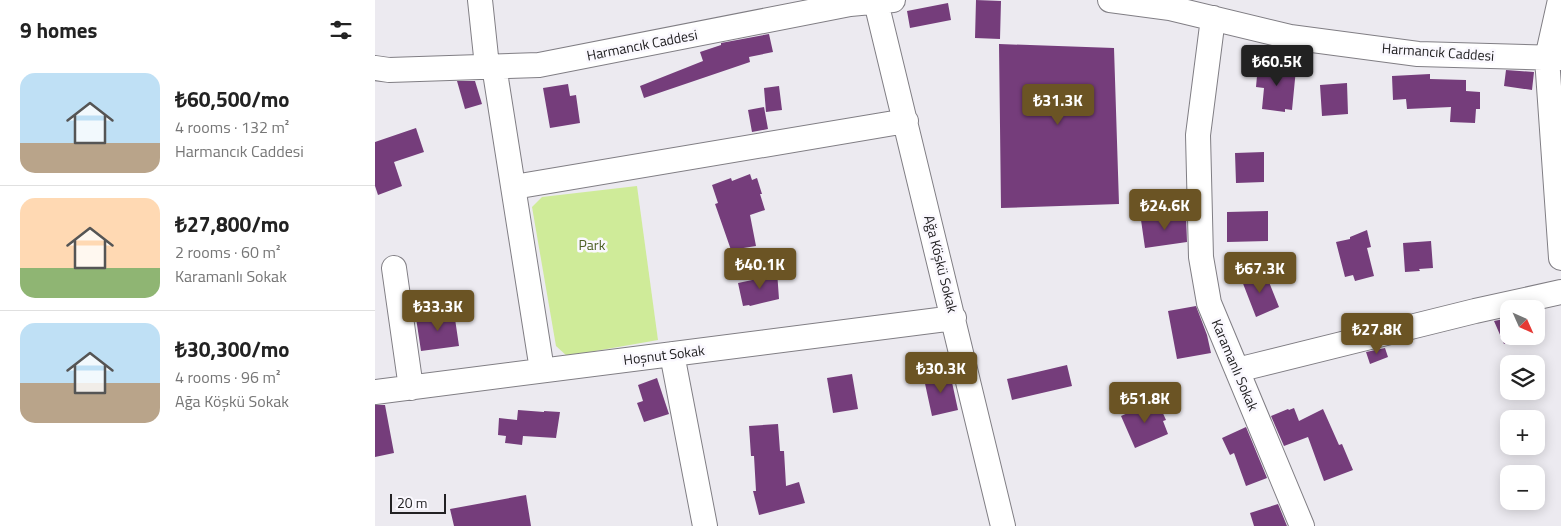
<!DOCTYPE html>
<html lang="en">
<head>
<meta charset="utf-8">
<style>
  body { margin:0; font-family:"Titillium Web",sans-serif; background:#f6f6f6; color:#222; height:100vh; display:flex; flex-direction:column; font-size:19px; white-space:nowrap }
  * { box-sizing:border-box; margin:0 }
  p { font-size:16px; color:#767676 }
  .icon { flex:none; width:28px; height:28px; fill:none; stroke:currentColor; stroke-width:2; stroke-linecap:round; stroke-linejoin:round }
  .map { position:relative; flex:1; overflow:hidden }
  .panel { display:flex; flex-direction:column; background:#fff; width:375px }
  .panel>* { flex:none }
  .needle { width:32px; rotate:135deg }
  .fabs { position:absolute; left:1125px; top:300px; display:grid; gap:10px }
  .fabs a { display:grid; place-items:center; width:45px; height:45px; border-radius:10px; background:#fff; box-shadow:0 2px 12px #0003; font-size:25px }
  .scale { position:absolute; left:15px; bottom:12px; width:56px; box-sizing:border-box; padding-left:5px; border:2px solid #222123; border-top:0; font-size:14px; line-height:18px; white-space:nowrap; color:#222123; -webkit-text-stroke:4px #faf8fe; paint-order:stroke }
  .price { position:absolute; translate:-50% -42px; padding:0 11px; border-radius:5px; background:#6b5424; color:#fff; font-size:16px; line-height:32px; filter:drop-shadow(0 1px 2px #0008) }
  .price::after { content:''; position:absolute; left:50%; top:30px; width:15px; height:11px; margin-left:-8px; background:inherit; clip-path:polygon(0 0,100% 0,50% 100%) }
  .price.active { background:#222; color:#fff }
  ul { padding:0; list-style:none }
  li { display:flex; align-items:center; gap:15px; height:125px; padding:0 20px }
  li+li { border-top:1px solid #e0e0e0 }
  li span { display:grid; place-items:center; flex:none; width:140px; height:100px; border-radius:15px; color:#555 }
  li>.icon { margin-inline-start:auto }
  span .icon { width:60px; height:60px; fill:#fffc; stroke-width:1 }
  li b { font-size:21px }
  h2 { display:flex; justify-content:space-between; align-items:center; height:60px; padding:0 20px; font-size:21px }
  main { display:flex; flex:1; min-height:0 }
  .map>svg:first-child { display:block }
</style>
</head>
<body>
<main>
<section class="panel">
<h2>9 homes<svg class="icon" aria-label="filters" viewBox="0 0 24 24"><path d="M4 7h16M4 17h16"/><circle cx="9" cy="7" r="2"/><circle cx="15" cy="17" r="2"/></svg></h2>
<ul>
<li><span style="background:linear-gradient(#bfe0f5 70%,#b9a48a 0)"><svg class="icon" aria-label="home" viewBox="0 0 24 24"><path d="M3 11l9-7 9 7M6 9v11h12V9"/></svg></span><div><b>₺60,500/mo</b><p>4 rooms · 132 m²</p><p>Harmancık Caddesi</p></div></li>
<li><span style="background:linear-gradient(#ffd9b3 70%,#8fb573 0)"><svg class="icon" aria-label="home" viewBox="0 0 24 24"><path d="M3 11l9-7 9 7M6 9v11h12V9"/></svg></span><div><b>₺27,800/mo</b><p>2 rooms · 60 m²</p><p>Karamanlı Sokak</p></div></li>
<li><span style="background:linear-gradient(#bfe0f5 60%,#b9a48a 0)"><svg class="icon" aria-label="home" viewBox="0 0 24 24"><path d="M3 11l9-7 9 7M6 9v11h12V9"/></svg></span><div><b>₺30,300/mo</b><p>4 rooms · 96 m²</p><p>Ağa Köşkü Sokak</p></div></li>
</ul>
</section>
<div class="map">
<svg width="1186" height="526" viewBox="0 0 1186 526">
  <rect width="100%" height="100%" fill="#eceaf0"/>
  <path fill="#cfeb99" d="M 262,186 L 283,340 L 192,356 L 181,346 L 157,207 L 167,197 Z"/>
  <path fill="#753d7b" d="M 601,0 L 626,1 L 625,39 L 600,38 Z
    M 573,3 L 576,20 L 535,28 L 532,11 Z
    M 394,34 L 398,52 L 374,57 L 375,62 L 269,98 L 265,86 L 328,61 L 325,52 L 346,45 L 346,43 Z
    M 624,44 L 739,48 L 744,204 L 626,208 Z
    M 883,65 L 921,69 L 917,110 L 910,109 L 910,112 L 887,109 L 889,88 L 881,87 Z
    M 1131,70 L 1159,72 L 1157,90 L 1129,86 Z
    M 1055,74 L 1055,79 L 1091,80 L 1091,91 L 1105,92 L 1105,109 L 1101,109 L 1100,123 L 1075,122 L 1076,107 L 1032,109 L 1031,99 L 1018,100 L 1017,76 Z
    M 82,81 L 100,81 L 107,104 L 90,109 Z
    M 972,83 L 973,114 L 947,116 L 945,85 Z
    M 193,84 L 195,96 L 201,95 L 205,123 L 175,128 L 168,88 Z
    M 404,86 L 407,110 L 391,112 L 389,88 Z
    M 389,107 L 393,129 L 377,132 L 373,110 Z
    M 41,128 L 49,152 L 19,162 L 27,186 L 3,195 L 0,186 L 0,142 Z
    M 889,152 L 889,182 L 861,183 L 860,153 Z
    M 375,174 L 377,180 L 382,178 L 387,194 L 385,194 L 390,210 L 375,215 L 381,246 L 356,250 L 340,204 L 343,203 L 337,185 L 356,178 L 357,181 Z
    M 893,211 L 893,241 L 852,242 L 852,212 Z
    M 811,214 L 812,242 L 770,248 L 766,220 Z
    M 992,230 L 996,247 L 992,248 L 999,276 L 980,281 L 978,275 L 970,277 L 961,242 L 975,239 L 975,237 Z
    M 1056,241 L 1058,268 L 1044,269 L 1045,271 L 1030,272 L 1028,243 Z
    M 402,271 L 404,299 L 375,306 L 374,305 L 368,306 L 363,283 L 382,279 L 382,275 Z
    M 890,272 L 904,307 L 881,317 L 867,281 Z
    M 821,306 L 832,335 L 836,353 L 802,359 L 793,311 Z
    M 79,312 L 84,346 L 46,351 L 41,318 Z
    M 1134,318 L 1134,336 L 1146,336 L 1129,344 L 1119,321 Z
    M 1010,348 L 1013,357 L 995,364 L 991,352 Z
    M 692,365 L 697,386 L 637,400 L 632,379 Z
    M 575,373 L 583,410 L 557,416 L 549,379 Z
    M 477,374 L 483,409 L 458,413 L 452,378 Z
    M 282,378 L 294,414 L 269,422 L 262,403 L 268,401 L 263,385 Z
    M 782,400 L 791,420 L 788,421 L 793,434 L 760,448 L 746,416 Z
    M 0,405 L 10,405 L 19,453 L 0,457 Z
    M 919,408 L 924,421 L 948,409 L 964,445 L 967,444 L 978,470 L 949,481 L 933,437 L 909,446 L 896,416 L 913,409 L 914,410 Z
    M 143,410 L 169,412 L 169,411 L 185,412 L 181,438 L 148,436 L 147,445 L 130,443 L 131,436 L 123,435 L 124,418 L 142,420 Z
    M 403,424 L 405,451 L 409,451 L 411,486 L 424,482 L 430,503 L 384,515 L 378,491 L 381,491 L 379,456 L 376,456 L 374,426 Z
    M 871,427 L 892,478 L 871,486 L 859,453 L 855,455 L 847,438 Z
    M 151,495 L 156,526 L 79,526 L 75,509 Z
    M 903,504 L 912,526 L 879,526 L 875,513 Z"/>
  <g fill="none" stroke-linecap="round" stroke-linejoin="round">
    <g stroke="#807e84" stroke-width="26">
      <path id="minor" d="M 105,0 L 112,66
        M 735,0 L 795,8 L 915,37 L 1043,54 L 1186,58
        M 1185,0 L 1172,58 L 1186,258
        M 501,2 L 628,526
        M 838,18 L 823,135 L 826,257 L 834,303 L 927,526
        M 119,66 L 167,370
        M 0,68 L 14,70 L 164,65 L 475,4 L 518,0
        M 139,187 L 531,121
        M 19,268 L 36,388
        M 297,354 L 330,526
        M 862,370 L 1100,311 L 1186,292
        M 0,392 L 579,318"/>
    </g>
    <use href="#minor" stroke="#fff" stroke-width="24"/>
  </g>
  <g text-anchor="middle" stroke-width="5" stroke-linejoin="round" paint-order="stroke">
    <g font-size="14" fill="#222123" stroke="#faf8fe">
      <text transform="translate(267 45) rotate(-11)" y="5">Harmancık Caddesi</text>
      <text transform="translate(1063 52) rotate(4)" y="5">Harmancık Caddesi</text>
      <text transform="translate(566 264) rotate(76)" y="5">Ağa Köşkü Sokak</text>
      <text transform="translate(289 355) rotate(-7)" y="5">Hoşnut Sokak</text>
      <text transform="translate(860 365) rotate(67)" y="5">Karamanlı Sokak</text>
    </g>
    <g font-size="14" fill="#4d6024" stroke="#faf8fe">
      <text x="217" y="250">Park</text>
    </g>
  </g>
</svg>
<div class="fabs">
<a><svg class="needle" viewBox="-14 -14 28 28"><path d="M0-13l5 13h-10z" fill="#e53935"/><path d="M0 13l5-13h-10z" fill="#767676"/></svg></a>
<a><svg class="icon" aria-label="layers" viewBox="0 0 24 24"><path d="M12 4l9 5-9 5-9-5zM3 14l9 5 9-5"/></svg></a>
<a>+</a>
<a>−</a>
</div>
<div class="scale">20 m</div>
<b class="price active" style="left:902px;top:87px">₺60.5K</b>
<b class="price" style="left:683px;top:126px">₺31.3K</b>
<b class="price" style="left:790px;top:231px">₺24.6K</b>
<b class="price" style="left:385px;top:290px">₺40.1K</b>
<b class="price" style="left:885px;top:294px">₺67.3K</b>
<b class="price" style="left:63px;top:332px">₺33.3K</b>
<b class="price" style="left:1002px;top:355px">₺27.8K</b>
<b class="price" style="left:566px;top:394px">₺30.3K</b>
<b class="price" style="left:770px;top:424px">₺51.8K</b>
</div>
</main>
</body>
</html>
